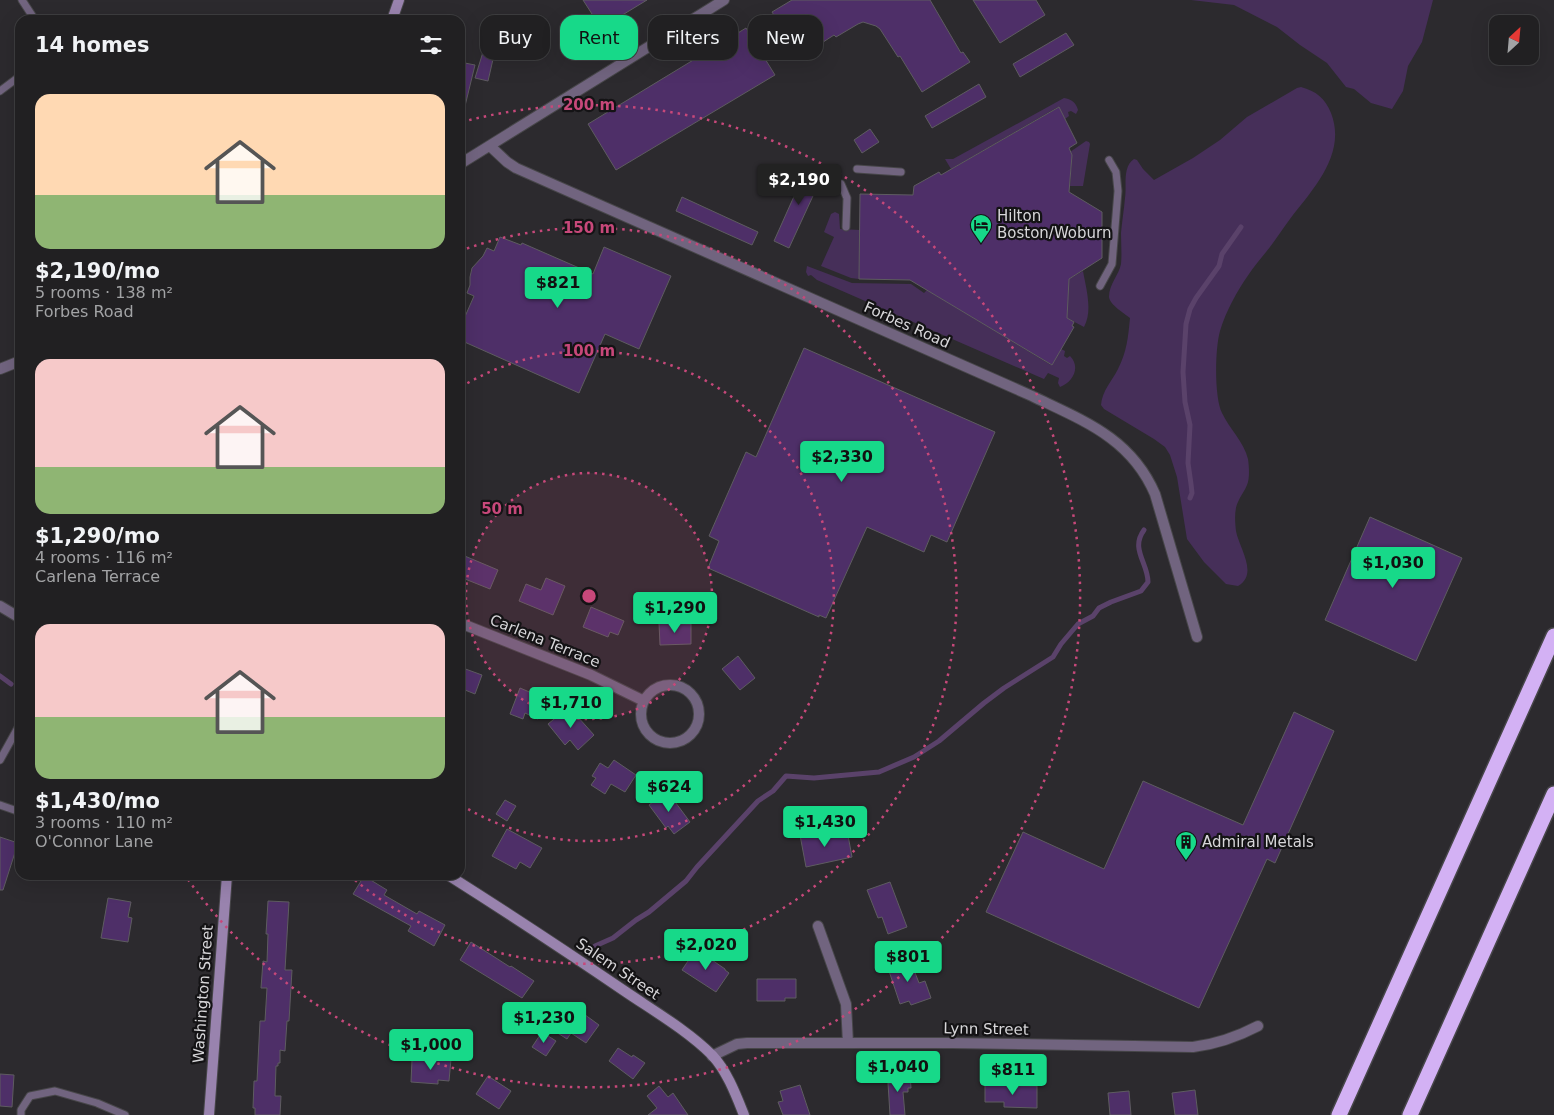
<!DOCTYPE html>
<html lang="en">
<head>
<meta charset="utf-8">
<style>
  body { margin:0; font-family:"DejaVu Sans",sans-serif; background:#29282a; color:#f1f3f6; height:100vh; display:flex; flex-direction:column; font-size:19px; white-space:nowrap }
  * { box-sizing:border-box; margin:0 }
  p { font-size:16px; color:#a2a3a5 }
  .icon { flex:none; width:28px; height:28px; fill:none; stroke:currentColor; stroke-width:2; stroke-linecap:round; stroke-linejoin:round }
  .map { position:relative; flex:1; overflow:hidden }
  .panel { position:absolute; left:15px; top:15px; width:450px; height:865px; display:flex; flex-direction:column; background:#212022; border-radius:15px; box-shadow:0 5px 20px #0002,0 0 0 1px #3e3e40 }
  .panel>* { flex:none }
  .top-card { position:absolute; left:480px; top:15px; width:475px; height:45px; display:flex; gap:10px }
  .needle { width:32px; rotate:26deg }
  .tools { position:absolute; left:1489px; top:15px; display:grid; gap:10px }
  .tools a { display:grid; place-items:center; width:50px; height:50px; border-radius:10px; background:#212022; box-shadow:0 5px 20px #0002,0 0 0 1px #3e3e40; font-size:25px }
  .price { position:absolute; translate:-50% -42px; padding:0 11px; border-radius:5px; background:#17d989; color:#111; font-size:16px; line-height:32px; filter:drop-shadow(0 1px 2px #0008) }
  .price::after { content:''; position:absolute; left:50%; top:30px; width:15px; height:11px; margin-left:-8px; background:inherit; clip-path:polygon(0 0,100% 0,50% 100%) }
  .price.current { background:#222; color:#fff }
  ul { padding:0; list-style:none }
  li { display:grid; align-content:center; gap:10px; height:265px; padding:0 20px }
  li span { display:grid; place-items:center; height:155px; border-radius:15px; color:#555 }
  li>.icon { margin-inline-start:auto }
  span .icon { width:90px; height:90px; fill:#fffc; stroke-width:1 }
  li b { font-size:21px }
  h2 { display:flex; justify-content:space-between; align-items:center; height:60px; padding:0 20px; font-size:21px }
  .tag { padding:0 18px; border-radius:15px; background:#212022; box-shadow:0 5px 20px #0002,0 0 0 1px #3e3e40; font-size:18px; line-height:45px }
  .tag.current { background:#17d989; color:#111 }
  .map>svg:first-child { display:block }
</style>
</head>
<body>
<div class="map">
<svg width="1554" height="1115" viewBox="0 0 1554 1115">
  <rect width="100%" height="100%" fill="#2c2a2e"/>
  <path fill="#462f59" d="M 1191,0 L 1433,0 L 1422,42 L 1408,66 L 1403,91 L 1392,109 L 1371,103 L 1354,89 L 1346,87 L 1327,63 L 1300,45 L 1277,27 L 1234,5 Z
    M 1301,87 C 1316,91 1325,98 1331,113 C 1347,154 1313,189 1290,219 C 1283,228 1277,238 1270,247 C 1263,256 1255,265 1249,274 C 1237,291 1226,311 1220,331 C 1215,348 1214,397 1222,413 C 1229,428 1244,442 1248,459 C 1249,466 1250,478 1247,485 C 1245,491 1240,496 1238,502 C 1234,510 1235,522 1236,531 C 1239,548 1259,574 1238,586 L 1226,584 L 1204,562 L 1187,539 L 1177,477 L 1170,455 L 1165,447 L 1154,439 L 1104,409 L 1101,405 C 1102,391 1112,381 1118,369 C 1127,351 1128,338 1130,318 C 1124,313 1110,305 1109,297 C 1109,284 1119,275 1121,264 C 1122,254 1121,243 1121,233 C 1122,221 1124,210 1125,198 C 1127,186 1122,167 1134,159 L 1137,160 L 1143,169 L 1154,180 L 1193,158 L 1220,140 L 1247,117 L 1297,88 Z
    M 1064,98 C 1071,99 1076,102 1078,110 L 1076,114 L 1071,111 L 1068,112 L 1069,116 L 1065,119 L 1058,107 L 951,169 L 945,159 L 953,159 Z
    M 1086,141 L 1089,142 L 1090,144 L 1083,186 L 1070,186 L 1072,155 L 1070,152 Z
    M 835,212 L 839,214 L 840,229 L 860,230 L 859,279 L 851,278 L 821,266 L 834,237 L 824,232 L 831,214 Z
    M 807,266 L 852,283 L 911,284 L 924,293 L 927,290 L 1051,365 L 1061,349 L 1065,351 L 1064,356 L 1067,358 L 1070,356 C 1081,367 1073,382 1060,387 L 1058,383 L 1059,378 L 1048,373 L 1044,379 L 1037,376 L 817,280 L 811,275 L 808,276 L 806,272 Z
    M 1083,271 C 1086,288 1093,311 1084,327 L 1067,318 L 1069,279 Z"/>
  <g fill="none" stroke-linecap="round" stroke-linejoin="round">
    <path stroke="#5a426a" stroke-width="5" d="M 1190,498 L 1192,493 L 1191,484 L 1188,463 L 1190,425 L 1185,402 L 1183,372 L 1186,324 L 1190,309 L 1196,298 L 1219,266 L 1222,254 L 1241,227
      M 0,676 L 11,684
      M 595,946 L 613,938 L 636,920 L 649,912 L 686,881 L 697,867 L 758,801 L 773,791 L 786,776 L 814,778 L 879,772 L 914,757 L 939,741 L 984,703 L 1004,688 L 1053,657 L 1061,644 L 1078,624 L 1093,616 L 1099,608 L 1111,602 L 1141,591 L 1148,582 C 1148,563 1130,549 1144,530"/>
  </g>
  <path fill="#4e2f68" stroke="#5e5c60" d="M 583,0 L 647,0 L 601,28 Z
    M 792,0 L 930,0 L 961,53 L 963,52 L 970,62 L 922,92 L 900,56 L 898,57 L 880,29 L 876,26 L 863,22 L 858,24 L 836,37 L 834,35 L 800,57 L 772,12 Z
    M 973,0 L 1036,0 L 1045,15 L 1000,43 Z
    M 746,28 L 775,75 L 616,170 L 588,124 Z
    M 1066,33 L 1074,45 L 1020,77 L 1013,64 Z
    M 483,52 L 494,55 L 488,81 L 475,78 Z
    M 460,62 L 475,65 L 465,106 L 460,106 Z
    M 979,84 L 986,97 L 932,128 L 925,116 Z
    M 1059,107 L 1077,143 L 1069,148 L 1072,155 L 1069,192 L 1102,212 L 1102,258 L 1069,279 L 1067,318 L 1074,322 L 1072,326 L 1074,327 L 1052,365 L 910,280 L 859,279 L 860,194 L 913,195 L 914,186 L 939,172 L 941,175 Z
    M 870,129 L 879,142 L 862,153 L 854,140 Z
    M 808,165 L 824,172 L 789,248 L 774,241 Z
    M 682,197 L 758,232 L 752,245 L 676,211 Z
    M 500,237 L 521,245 L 522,243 L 593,274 L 604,247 L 671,276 L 639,349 L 605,334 L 579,393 L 460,340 L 460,328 L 474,296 L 467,293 L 470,285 L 470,277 L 472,268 L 483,256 L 487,248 L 494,251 Z
    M 804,348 L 995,432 L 947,542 L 931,535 L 924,552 L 867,527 L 826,618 L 819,615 L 819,617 L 708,568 L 719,541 L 709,536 L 746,452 L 756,457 Z
    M 1370,517 L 1462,558 L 1416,661 L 1325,620 Z
    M 460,554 L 498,570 L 490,589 L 460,577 Z
    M 546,578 L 565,586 L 553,615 L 519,601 L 526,584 L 541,590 Z
    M 591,607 L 624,621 L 618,635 L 610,632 L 608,637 L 583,627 Z
    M 659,623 L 691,624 L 691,644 L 660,645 Z
    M 738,656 L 755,678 L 740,690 L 722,669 Z
    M 460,667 L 482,675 L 475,694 L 460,688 Z
    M 520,688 L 546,699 L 538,719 L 525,713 L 523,719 L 510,714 Z
    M 569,707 L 594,735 L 578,750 L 570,740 L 565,745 L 548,724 Z
    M 1294,712 L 1334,731 L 1275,863 L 1267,859 L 1199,1008 L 986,912 L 1023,832 L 1104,869 L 1143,781 L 1243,825 Z
    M 614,760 L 636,775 L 625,792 L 611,784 L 605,794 L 591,785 L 596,778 L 592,776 L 600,763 L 608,768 Z
    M 667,791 L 690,822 L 674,834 L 668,826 L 666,828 L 649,805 Z
    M 505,800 L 516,806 L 507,821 L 496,814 Z
    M 507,829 L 542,848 L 530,868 L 520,862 L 516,869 L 492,856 Z
    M 847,830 L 852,857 L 806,867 L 800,835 L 818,832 L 818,835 Z
    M 0,837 L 18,843 L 3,890 L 0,890 Z
    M 364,876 L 387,890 L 384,895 L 417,914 L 419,911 L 445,925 L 434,946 L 408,931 L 411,926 L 353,894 Z
    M 890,882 L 907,927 L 888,934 L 882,917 L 878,918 L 867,890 Z
    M 108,898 L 131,902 L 128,917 L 132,918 L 128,942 L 101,938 Z
    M 268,901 L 289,902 L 285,970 L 292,970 L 289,1021 L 287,1021 L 285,1051 L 280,1050 L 280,1063 L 278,1063 L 278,1066 L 276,1066 L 275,1096 L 281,1096 L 280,1115 L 255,1115 L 255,1108 L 253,1108 L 254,1081 L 257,1081 L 260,1021 L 265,1021 L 267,988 L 261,988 L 263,961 L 267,962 L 268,934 L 266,934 Z
    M 471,942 L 510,967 L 511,966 L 534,981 L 522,998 L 460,960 Z
    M 696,949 L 725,969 L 725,970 L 729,973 L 716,992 L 682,970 Z
    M 909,957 L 919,983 L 925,981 L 931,998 L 911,1005 L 909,1001 L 900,1004 L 887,965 Z
    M 757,979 L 796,979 L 796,998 L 785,998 L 785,1001 L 757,1001 Z
    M 577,1009 L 599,1025 L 586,1043 L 571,1033 L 567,1039 L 556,1032 L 564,1021 L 566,1023 Z
    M 542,1032 L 556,1041 L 546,1056 L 532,1047 Z
    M 618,1048 L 632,1057 L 633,1055 L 645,1063 L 633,1079 L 609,1061 Z
    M 429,1058 L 451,1059 L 449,1081 L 438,1080 L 438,1084 L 411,1082 L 412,1060 L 429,1061 Z
    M 0,1074 L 14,1075 L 12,1107 L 0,1106 Z
    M 910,1074 L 911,1088 L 908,1088 L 908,1092 L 903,1092 L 905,1115 L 890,1115 L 888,1083 L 892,1083 L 891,1075 Z
    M 488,1076 L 511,1091 L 499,1109 L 476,1094 Z
    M 800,1085 L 810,1115 L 783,1115 L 778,1102 L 783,1101 L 780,1091 Z
    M 985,1085 L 1037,1086 L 1037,1108 L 1004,1107 L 1004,1102 L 985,1102 Z
    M 659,1086 L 668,1097 L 673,1093 L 688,1115 L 648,1115 L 657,1108 L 647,1096 Z
    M 1195,1090 L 1198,1115 L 1175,1115 L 1172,1093 Z
    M 1129,1091 L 1131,1115 L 1110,1115 L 1108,1093 Z"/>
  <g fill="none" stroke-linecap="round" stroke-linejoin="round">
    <g stroke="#474649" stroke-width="9">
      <path id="service" d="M 22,0 L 35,20
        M 0,91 L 20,76
        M 857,169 L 901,172
        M 841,184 L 847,198 L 846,227
        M 1100,286 L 1112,264 L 1118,191 L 1116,172 L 1109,160
        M 0,760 L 20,724
        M 0,805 L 20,812
        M 21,1115 L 21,1110 L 30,1096 L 55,1091 L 97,1103 L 125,1115"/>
    </g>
    <g stroke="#474649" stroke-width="12">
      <path id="minor" d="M 490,146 L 507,162 L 516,168 L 1032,396 C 1084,421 1131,438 1155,494 L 1197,637
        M 460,164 L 724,0
        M 460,623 L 591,675 L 644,701
        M641 714a29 29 0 1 1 58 0a29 29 0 1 1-58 0Z
        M 818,926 L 846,1004 L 848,1043
        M 712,1056 L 737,1044 L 747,1043 L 951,1043 L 1193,1047 C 1217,1044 1237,1037 1258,1026"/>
    </g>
    <g stroke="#474649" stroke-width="12">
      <path id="tertiary" d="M 0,369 L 20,361
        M 0,606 L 20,618"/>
    </g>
    <g stroke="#474649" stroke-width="12">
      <path id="secondary" d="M 392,20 L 399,0
        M 448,875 C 508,913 567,952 626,992 C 654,1011 688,1031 712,1055 C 727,1071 736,1095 744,1115
        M 209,1115 L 227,875"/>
    </g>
    <g stroke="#474649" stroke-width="18">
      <path id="motorway" d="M 1339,1115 L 1554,636
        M 1410,1115 L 1554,794"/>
    </g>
    <use href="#service" stroke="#71647f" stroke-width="7"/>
    <use href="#minor" stroke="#71647f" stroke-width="10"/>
    <use href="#tertiary" stroke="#71647f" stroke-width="10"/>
    <use href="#secondary" stroke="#9983ae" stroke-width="10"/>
    <use href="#motorway" stroke="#d3b1f4" stroke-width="15"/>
  </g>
  <circle cx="589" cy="596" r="123" fill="#c7487a" fill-opacity=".12"/>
  <g fill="none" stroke="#c7487a" stroke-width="2.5" stroke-dasharray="2.5 5">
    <circle cx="589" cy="596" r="123"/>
    <path d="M461 387A245 245 0 1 1 461 805"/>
    <path d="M460 251A368 368 0 1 1 350 876"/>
    <path d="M462 122A491 491 0 1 1 187 878"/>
  </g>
  <defs>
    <g id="hotel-pin" transform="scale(1.125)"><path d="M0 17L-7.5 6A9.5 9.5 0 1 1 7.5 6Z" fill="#17d989" stroke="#141315"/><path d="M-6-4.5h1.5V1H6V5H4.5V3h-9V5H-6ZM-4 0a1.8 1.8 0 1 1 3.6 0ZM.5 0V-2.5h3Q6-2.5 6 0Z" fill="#111"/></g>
    <g id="building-pin" transform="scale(1.125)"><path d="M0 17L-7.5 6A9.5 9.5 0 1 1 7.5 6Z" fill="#17d989" stroke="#141315"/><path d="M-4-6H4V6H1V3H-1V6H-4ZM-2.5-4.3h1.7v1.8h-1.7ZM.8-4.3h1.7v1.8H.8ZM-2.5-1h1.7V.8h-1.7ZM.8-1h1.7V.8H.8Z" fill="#111"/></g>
  </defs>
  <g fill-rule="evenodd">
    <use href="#hotel-pin" x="981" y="225"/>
    <use href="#building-pin" x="1186" y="842"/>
  </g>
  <g text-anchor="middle" stroke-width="4.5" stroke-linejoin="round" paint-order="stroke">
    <g font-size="15" fill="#d7d6d9" stroke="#141315" text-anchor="start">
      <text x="997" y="221">Hilton<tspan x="997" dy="17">Boston/Woburn</tspan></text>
      <text x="1202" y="847">Admiral Metals</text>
    </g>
    <g font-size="15" fill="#d7d6d9" stroke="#141315">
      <text transform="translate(907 325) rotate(24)" y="5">Forbes Road</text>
      <text transform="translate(545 641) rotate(22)" y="5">Carlena Terrace</text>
      <text transform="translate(618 969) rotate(34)" y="5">Salem Street</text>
      <text transform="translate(203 994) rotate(-86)" y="5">Washington Street</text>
      <text transform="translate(986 1029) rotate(1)" y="5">Lynn Street</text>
    </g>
  </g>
  <circle cx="589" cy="596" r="8" fill="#c7487a" stroke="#141315" stroke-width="2.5"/>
  <g font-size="15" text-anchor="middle" font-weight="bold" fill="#c7487a" stroke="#141315" stroke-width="4.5" stroke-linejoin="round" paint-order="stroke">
    <text x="589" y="110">200 m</text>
    <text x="589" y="233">150 m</text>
    <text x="589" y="356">100 m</text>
    <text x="502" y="514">50 m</text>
  </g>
</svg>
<div class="tools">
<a><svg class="needle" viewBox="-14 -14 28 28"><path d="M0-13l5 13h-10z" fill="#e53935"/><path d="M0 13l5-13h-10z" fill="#a2a3a5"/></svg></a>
</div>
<b class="price current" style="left:799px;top:206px">$2,190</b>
<b class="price" style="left:558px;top:309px">$821</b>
<b class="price" style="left:842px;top:483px">$2,330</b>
<b class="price" style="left:1393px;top:589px">$1,030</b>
<b class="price" style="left:675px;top:634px">$1,290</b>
<b class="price" style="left:571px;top:729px">$1,710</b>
<b class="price" style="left:669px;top:813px">$624</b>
<b class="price" style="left:825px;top:848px">$1,430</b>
<b class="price" style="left:706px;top:971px">$2,020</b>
<b class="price" style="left:908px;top:983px">$801</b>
<b class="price" style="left:544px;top:1044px">$1,230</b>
<b class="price" style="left:431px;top:1071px">$1,000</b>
<b class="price" style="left:898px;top:1093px">$1,040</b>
<b class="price" style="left:1013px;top:1096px">$811</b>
<div class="top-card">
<a class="tag">Buy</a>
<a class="tag current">Rent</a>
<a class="tag">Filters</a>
<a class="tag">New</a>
</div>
<section class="panel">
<h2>14 homes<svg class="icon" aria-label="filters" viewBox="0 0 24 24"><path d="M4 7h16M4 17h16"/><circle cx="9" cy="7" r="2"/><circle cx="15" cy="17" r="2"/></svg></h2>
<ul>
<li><span style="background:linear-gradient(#ffd9b3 65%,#8fb573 0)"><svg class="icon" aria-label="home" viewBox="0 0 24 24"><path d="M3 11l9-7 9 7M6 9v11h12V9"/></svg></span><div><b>$2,190/mo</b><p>5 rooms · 138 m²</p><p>Forbes Road</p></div></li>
<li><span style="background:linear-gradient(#f6c9c9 70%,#8fb573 0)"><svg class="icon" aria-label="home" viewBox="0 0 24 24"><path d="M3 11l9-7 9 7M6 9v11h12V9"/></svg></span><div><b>$1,290/mo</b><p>4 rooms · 116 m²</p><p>Carlena Terrace</p></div></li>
<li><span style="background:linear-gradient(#f6c9c9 60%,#8fb573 0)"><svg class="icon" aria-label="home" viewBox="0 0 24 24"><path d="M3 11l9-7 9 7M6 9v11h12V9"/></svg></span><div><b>$1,430/mo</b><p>3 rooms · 110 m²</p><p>O'Connor Lane</p></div></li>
</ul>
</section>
</div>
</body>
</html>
